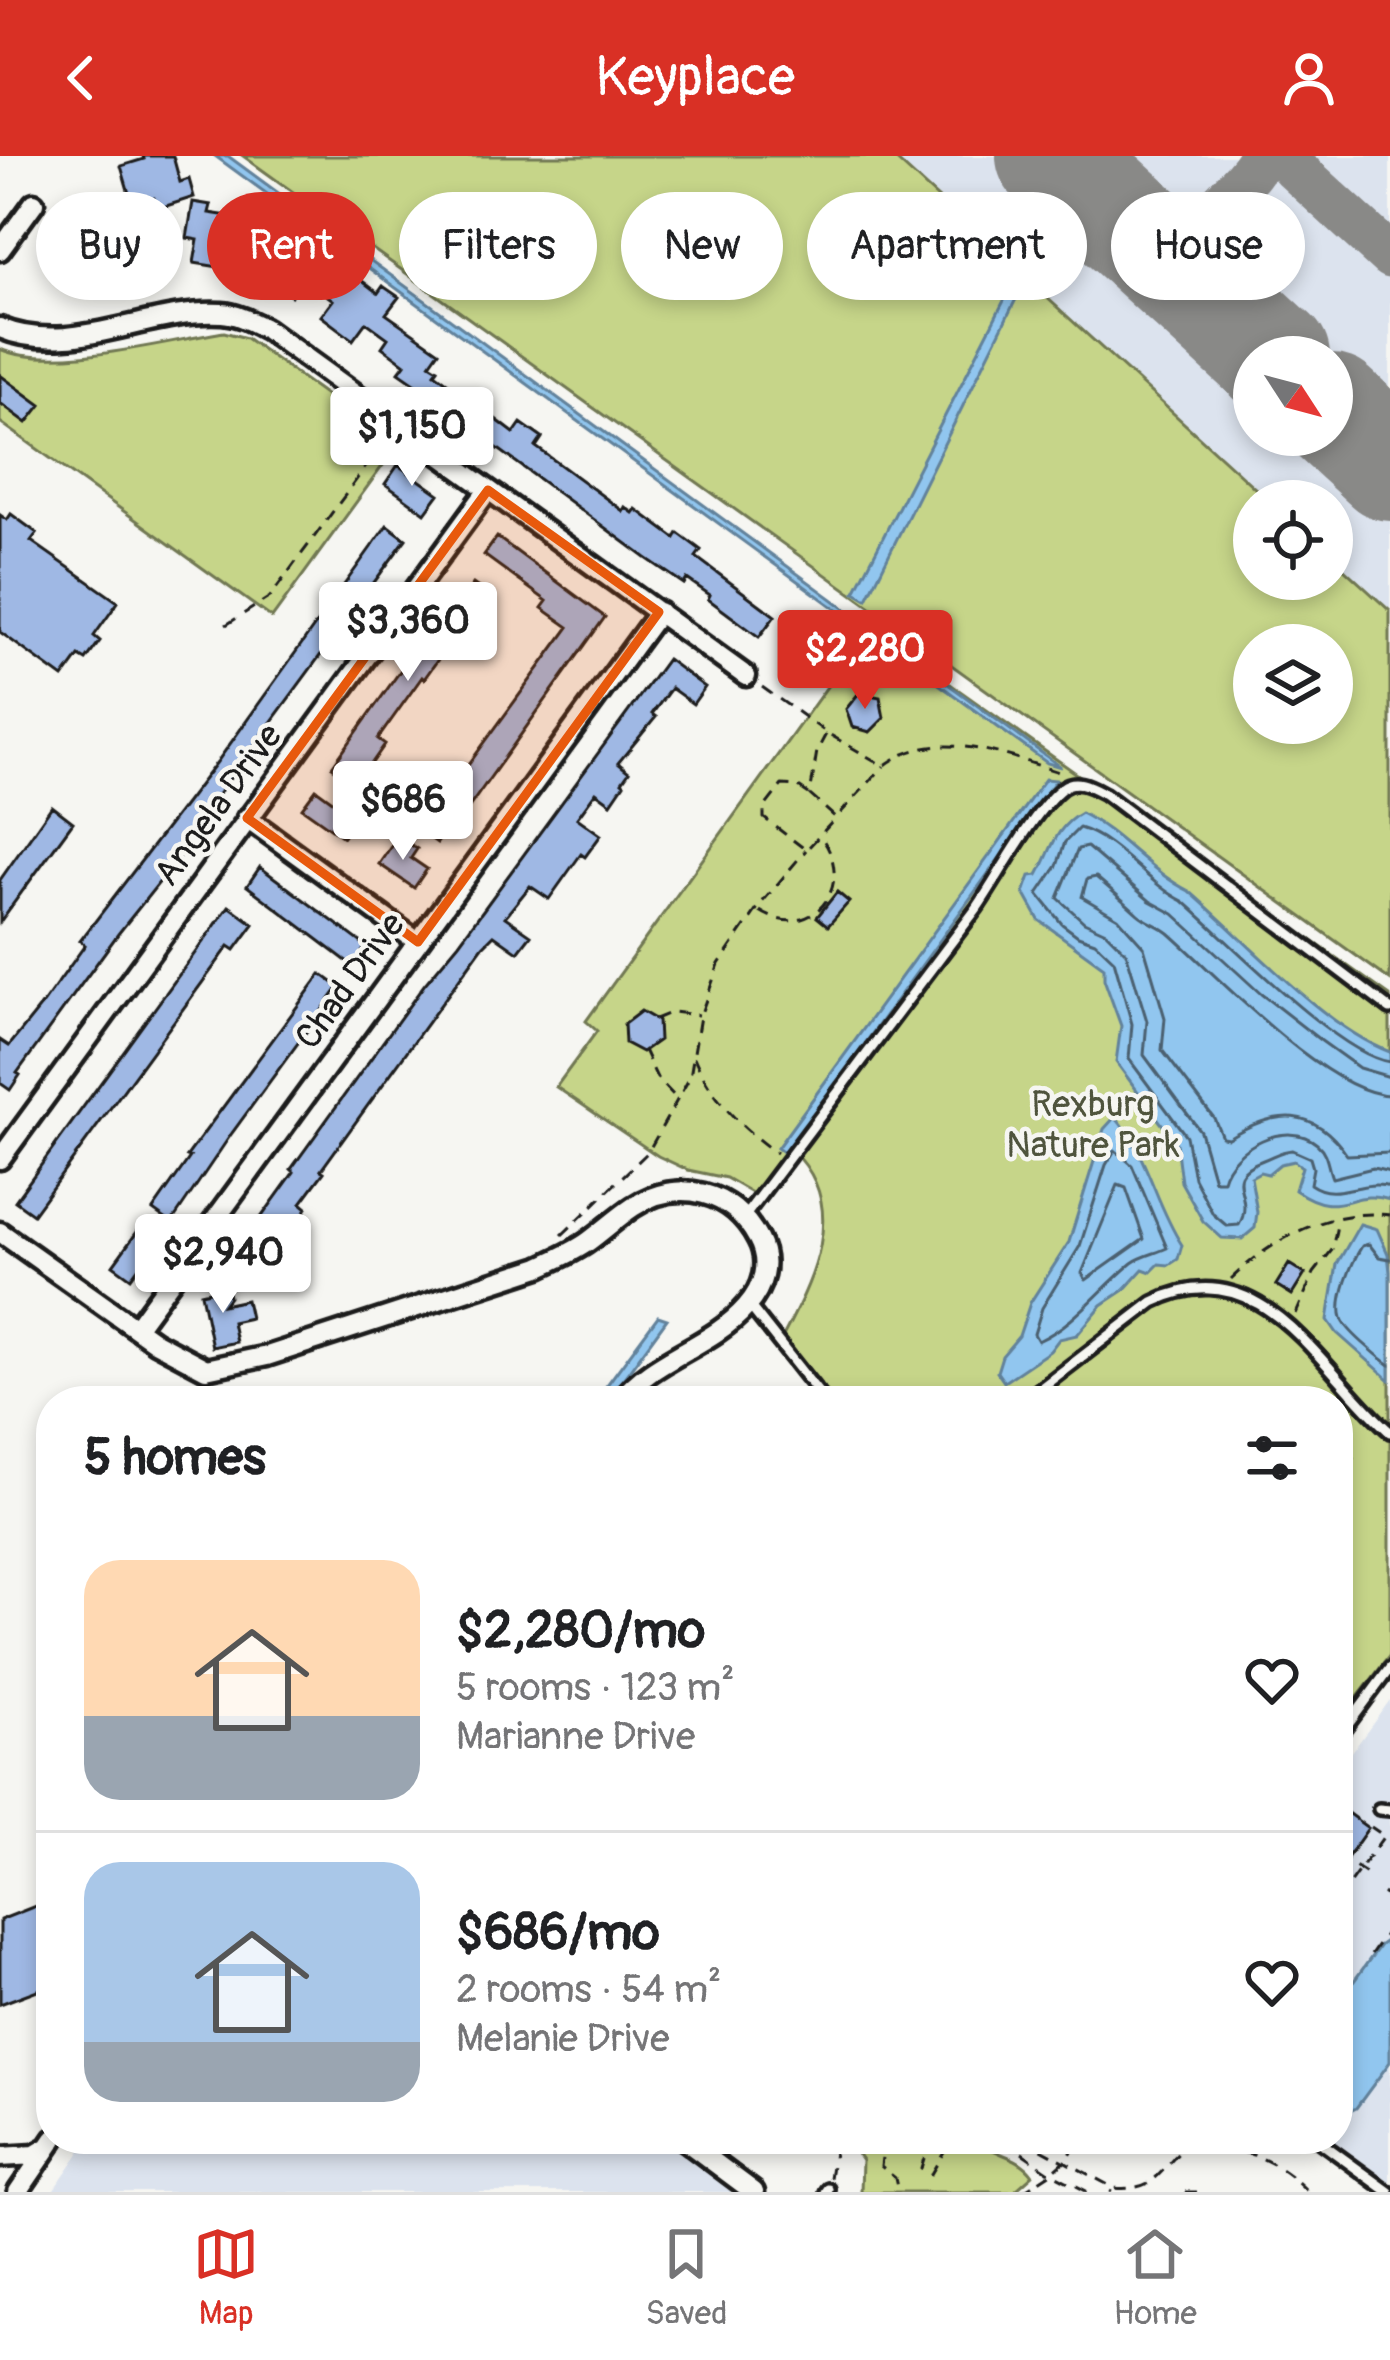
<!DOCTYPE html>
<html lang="en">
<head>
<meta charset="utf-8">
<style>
  body { margin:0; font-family:Pangolin,sans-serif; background:#f6f6f6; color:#202124; height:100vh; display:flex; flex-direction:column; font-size:45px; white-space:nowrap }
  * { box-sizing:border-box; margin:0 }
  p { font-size:39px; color:#757577 }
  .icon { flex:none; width:66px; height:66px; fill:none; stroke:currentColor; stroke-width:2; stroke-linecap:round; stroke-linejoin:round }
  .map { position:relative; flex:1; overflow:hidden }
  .details { position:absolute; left:36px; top:1230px; width:1317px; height:768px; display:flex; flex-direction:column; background:#fff; border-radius:48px; box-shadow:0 6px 18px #0003 }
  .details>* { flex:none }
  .top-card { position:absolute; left:36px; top:36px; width:1320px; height:108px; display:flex; gap:24px }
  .needle { width:78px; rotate:126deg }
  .controls { position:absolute; left:1233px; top:180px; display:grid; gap:24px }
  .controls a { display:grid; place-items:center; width:120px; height:120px; border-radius:50%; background:#fff; box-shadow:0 6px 18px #0003; font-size:60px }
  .price { position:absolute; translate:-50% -102px; padding:0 27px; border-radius:12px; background:#fff; color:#222; font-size:39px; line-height:78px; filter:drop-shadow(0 3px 6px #0008) }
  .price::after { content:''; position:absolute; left:50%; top:72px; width:36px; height:27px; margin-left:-18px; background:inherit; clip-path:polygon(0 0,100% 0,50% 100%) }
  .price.active { background:#d93025; color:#fff }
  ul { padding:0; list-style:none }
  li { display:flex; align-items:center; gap:36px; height:300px; padding:0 48px }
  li+li { border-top:3px solid #e0e0e0 }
  li span { display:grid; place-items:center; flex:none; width:336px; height:240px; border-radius:36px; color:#555 }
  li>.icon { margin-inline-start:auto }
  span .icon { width:144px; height:144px; fill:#fffc; stroke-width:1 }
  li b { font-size:51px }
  h2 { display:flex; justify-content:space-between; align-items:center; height:144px; padding:0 48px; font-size:51px }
  .pill { padding:0 42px; border-radius:54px; background:#fff; box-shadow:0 6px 18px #0003; font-size:42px; line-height:108px }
  .pill.active { background:#d93025; color:#fff }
  header { display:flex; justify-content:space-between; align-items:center; height:156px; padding:0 48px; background:#d93025; color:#fff; font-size:54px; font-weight:600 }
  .dock { display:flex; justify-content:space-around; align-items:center; height:168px; border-top:3px solid #e0e0e0; background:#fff; font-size:33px; color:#757577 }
  .dock a { display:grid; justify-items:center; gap:6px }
  .dock .active { color:#d93025 }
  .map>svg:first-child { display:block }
</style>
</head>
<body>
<header><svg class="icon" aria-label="back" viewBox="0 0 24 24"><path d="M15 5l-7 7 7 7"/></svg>Keyplace<svg class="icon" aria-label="person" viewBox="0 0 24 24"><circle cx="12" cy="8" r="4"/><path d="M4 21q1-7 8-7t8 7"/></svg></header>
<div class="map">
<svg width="1390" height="2036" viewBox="0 0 1390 2036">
  <rect width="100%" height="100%" fill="#f6f6f2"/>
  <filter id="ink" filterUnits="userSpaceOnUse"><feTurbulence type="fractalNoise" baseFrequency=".00833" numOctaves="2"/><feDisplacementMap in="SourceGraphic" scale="24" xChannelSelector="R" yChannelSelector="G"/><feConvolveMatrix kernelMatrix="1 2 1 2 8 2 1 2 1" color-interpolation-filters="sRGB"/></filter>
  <g filter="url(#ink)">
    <path fill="#dce3ee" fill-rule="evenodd" d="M 892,0 L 1390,0 L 1390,455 L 1332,402 L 1332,345 L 1269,345 ZM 1254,201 L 1332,201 L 1332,279 L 1254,279 Z
      M 1390,1544 L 1390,2026 L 1331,1983 L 1338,1983 L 1338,1615 Z
      M 89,1983 L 663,1983 L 736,2036 L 52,2036 Z"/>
    <path fill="#c6d589" stroke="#717852" stroke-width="3" fill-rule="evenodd" d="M 243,0 L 892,0 L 1269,345 L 1254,345 L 1254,423 L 1332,423 L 1332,402 L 1390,455 L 1390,824 ZM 1254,489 L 1332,489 L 1332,567 L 1254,567 Z
      M 224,176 L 246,182 L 397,290 L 272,462 L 0,266 L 0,193 C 53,216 166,185 224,176 Z
      M 870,471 L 1390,840 L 1390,1499 L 1338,1567 L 1338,1245 L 820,1245 L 780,1186 C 812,1126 851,1051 793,995 L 759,1041 L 726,1022 L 688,1014 L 658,1000 L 556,931 L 597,875 L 586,865 Z
      M 847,1983 L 975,1983 C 994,2000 1018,1998 1033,2019 L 1017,2033 L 1021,2036 L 861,2036 L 862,2004 Z"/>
    <path fill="#91c6ef" stroke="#62829b" stroke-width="3" d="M 215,0 L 228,0 L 1061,611 L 1047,607 Z
      M 1013,127 L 1022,131 L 867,443 L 855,436 Z
      M 1045,623 L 1056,624 L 785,998 L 777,992 Z
      M 1081,657 C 1121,677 1149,715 1189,735 C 1245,783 1322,870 1390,896 L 1390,1044 C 1349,1031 1342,1066 1295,1034 L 1302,1011 L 1294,1005 L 1280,1008 L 1268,1018 L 1260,1016 L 1251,1021 L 1257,1056 L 1255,1072 L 1242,1083 L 1222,1082 L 1203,1065 L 1181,1026 L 1176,987 L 1116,906 L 1121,870 L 1104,823 L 1104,811 L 1039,764 L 1024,737 L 1030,720 L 1038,719 C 1052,694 1054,672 1081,657 Z
      M 1115,961 C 1148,998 1155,1048 1182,1089 L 1178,1103 L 1169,1109 L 1159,1108 L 1151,1116 L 1143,1113 L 1123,1135 L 1102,1149 L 1077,1179 L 1059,1183 L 1050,1195 L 1004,1226 L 997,1216 L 1002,1200 L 1019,1180 L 1030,1147 L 1069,1086 L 1104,973 Z
      M 1360,1068 L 1377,1073 L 1388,1098 L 1390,1116 L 1390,1224 L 1337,1177 L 1328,1164 L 1337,1108 Z
      M 658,1160 L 667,1163 L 607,1245 L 595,1245 Z
      M 1390,1782 L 1390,1906 L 1356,1952 L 1344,1958 L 1338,1955 L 1338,1847 L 1380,1789 Z"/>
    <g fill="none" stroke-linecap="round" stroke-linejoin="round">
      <path stroke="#4b6070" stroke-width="3" d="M 1390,906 C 1339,900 1226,782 1183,745 C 1146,727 1118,683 1079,672 L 1065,686 L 1057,710 L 1038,738 L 1062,768 L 1078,780 L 1095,786 L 1114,804 L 1132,868 L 1129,903 L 1186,980 L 1194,1022 L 1213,1058 L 1227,1070 L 1239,1069 C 1257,1038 1217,1021 1263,1004 C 1274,1000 1280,995 1292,994 L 1310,1002 L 1313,1012 L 1310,1028 C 1337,1047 1360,1022 1390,1031
        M 1390,921 L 1359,912 L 1320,884 L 1261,838 L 1174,758 L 1150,745 L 1087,691 L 1078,693 L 1058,742 L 1084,766 L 1106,776 L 1126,796 L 1147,865 L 1144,899 L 1200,975 L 1214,1024 L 1223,1024 C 1231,992 1287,962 1317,988 C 1328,997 1327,1010 1332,1022 L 1373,1012 L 1390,1016
        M 1390,939 C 1326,937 1218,820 1169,777 C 1159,769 1147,766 1138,758 C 1124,745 1110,733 1096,721 L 1087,723 L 1082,741 L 1118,762 L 1144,791 L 1165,862 L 1162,894 L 1214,962 L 1222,981 L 1228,982 C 1276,953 1314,950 1347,999 L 1390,997
        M 1115,994 L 1132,1009 L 1167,1092 C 1157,1097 1141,1100 1132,1107 C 1099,1134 1075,1168 1038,1185 L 1034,1178 L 1042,1152 L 1080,1090 L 1106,1009 Z
        M 1118,1029 L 1126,1032 L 1144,1083 L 1086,1124 L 1082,1117 Z
        M 1390,1103 L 1379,1101 L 1369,1088 L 1362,1090 C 1352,1106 1336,1143 1342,1162 C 1345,1174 1379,1201 1390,1209"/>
      <path stroke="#898987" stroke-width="45" d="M 1293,11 L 1390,100
        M 1208,64 C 1189,94 1193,119 1213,146
        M 1130,71 C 1174,94 1202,70 1231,38 C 1242,26 1254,15 1261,0"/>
      <path stroke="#898987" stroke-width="114" d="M 1053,0 L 1273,201
        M 1332,255 L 1390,308"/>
    </g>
    <path fill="#9fb8e4" stroke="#1c1c1c" stroke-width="3" d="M 143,0 L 173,0 L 180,26 L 189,23 L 194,41 L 157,53 L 154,42 L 132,48 L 121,10 L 144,3 Z
      M 193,46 L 211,49 L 209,57 L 235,61 L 236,52 L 255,56 L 249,94 L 237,92 L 233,120 L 225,120 L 225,112 L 194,107 L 198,84 L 187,82 Z
      M 122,61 L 128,78 L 121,81 L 130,105 L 138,102 L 145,120 L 109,133 L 105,123 L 84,130 L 70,93 L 92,85 L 88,74 Z
      M 285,61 L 299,72 L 295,78 L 316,93 L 321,86 L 362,115 L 357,121 L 378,137 L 383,130 L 399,141 L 386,158 L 439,195 L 430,208 L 438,213 L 435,217 L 514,277 L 521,267 L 542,282 L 536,291 L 623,355 L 625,351 L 633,357 L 636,353 L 675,382 L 678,377 L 701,394 L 696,401 L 775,460 L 759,481 L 708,443 L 710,439 L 687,423 L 684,428 L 646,402 L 432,244 L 435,241 L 399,216 L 405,208 L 382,191 L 388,182 L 366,166 L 353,184 L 321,160 L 333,144 L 304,122 L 291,140 L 259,117 L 273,98 L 260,96 Z
      M 0,219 L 41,249 L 27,267 L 0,247 Z
      M 398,309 L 439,338 L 425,357 L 385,328 Z
      M 11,358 L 37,377 L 31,385 L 118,446 L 94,480 L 100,485 L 86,504 L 79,500 L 63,522 L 0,476 L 0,359 L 7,364 Z
      M 387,369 L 406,383 L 189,678 L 192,680 L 185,694 L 118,778 L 17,917 L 20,919 L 10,934 L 0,927 L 0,884 L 9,890 L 42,849 L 85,789 L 80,785 L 217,606 Z
      M 497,381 L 605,461 L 457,668 L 453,665 L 437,687 L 420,675 L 569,471 L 542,452 L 547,445 L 484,399 Z
      M 473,428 L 491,441 L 464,478 L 459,474 L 424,523 L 422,521 L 378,583 L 385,588 L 367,614 L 359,608 L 349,623 L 332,611 L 430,473 L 436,478 Z
      M 667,503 L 705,531 L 693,548 L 671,532 L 652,558 L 656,561 L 618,607 L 629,616 L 622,626 L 624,628 L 611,647 L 596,636 L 577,662 L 601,679 L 585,701 L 581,698 L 549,743 L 530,730 L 505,761 L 531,779 L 518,796 L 494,779 L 483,790 L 321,1014 L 324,1016 L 301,1047 L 307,1052 L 295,1069 L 286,1063 L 246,1118 L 226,1104 L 255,1070 L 294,1016 L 291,1013 L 424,829 L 459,787 Z
      M 859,537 L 880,541 L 884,562 L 870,576 L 852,571 L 846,553 Z
      M 316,633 L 356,662 L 343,681 L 302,652 Z
      M 52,650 L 73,666 L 0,766 L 0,724 Z
      M 398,680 L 417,693 L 411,702 L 427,713 L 414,732 L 379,708 Z
      M 260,711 L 366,790 L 353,810 L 247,730 Z
      M 837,736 L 849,746 L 828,770 L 817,761 Z
      M 229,750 L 254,768 L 235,794 L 229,790 L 33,1058 L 15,1045 Z
      M 321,818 L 339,831 L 232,977 L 171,1067 L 153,1054 L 190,1001 L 187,1000 Z
      M 641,855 L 658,865 L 659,884 L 642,896 L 625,887 L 624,868 Z
      M 137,1076 L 154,1090 L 131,1122 L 113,1109 Z
      M 1289,1108 L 1305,1118 L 1292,1139 L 1276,1129 Z
      M 227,1131 L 229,1141 L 223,1149 L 246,1144 L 250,1162 L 232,1166 L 236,1186 L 212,1191 L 201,1137 Z
      M 1338,1287 L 1353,1303 L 1343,1344 L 1338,1344 Z
      M 1338,1650 L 1368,1672 L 1347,1702 L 1338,1695 Z
      M 43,1747 L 51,1768 L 51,1829 L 0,1848 L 0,1764 Z"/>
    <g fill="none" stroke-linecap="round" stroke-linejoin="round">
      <g stroke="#1c1c1c" stroke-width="18">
        <path id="service" d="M 745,1060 C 822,957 900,855 977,752 C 1000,719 1033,655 1062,632 C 1076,621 1092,631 1105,638 L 1390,853
          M 749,1149 L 825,1245
          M 1024,1245 L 1153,1146 C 1262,1091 1322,1217 1390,1276
          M 1338,1582 L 1390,1512
          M 1379,1653 L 1390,1654
          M 1316,1983 L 1389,2036
          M 826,2036 L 828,2033"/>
      </g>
      <g stroke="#1c1c1c" stroke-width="27">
        <path id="minor" d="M 0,94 L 34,47
          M 0,172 C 72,202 149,152 222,157 C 238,158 252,166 266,173 L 746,520
          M 247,662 L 418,786
          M 0,1003 L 488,334
          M 0,1076 L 155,1186 L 206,1213 L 267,1200 L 540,1111 C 557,1103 574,1096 589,1085 C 604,1074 618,1061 633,1051 C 679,1021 733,1035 758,1083 C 771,1107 763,1132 746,1151 C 711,1191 652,1202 620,1245
          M 136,1172 L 659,456
          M 683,1983 L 754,2036
          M 0,2001 L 35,1999 L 45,1993
          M 18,2036 L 54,1983"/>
      </g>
      <path stroke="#1c1c1c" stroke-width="3" stroke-dasharray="12 9" stroke-linecap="butt" d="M 226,469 L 270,441 L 387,282
        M 762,531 L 827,577 L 884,610 C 936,570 1005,599 1062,617
        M 826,578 L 817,595 L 810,639 L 836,662 L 884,610
        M 809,638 L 797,630 L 782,629 L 764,652 L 764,662 L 806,694 L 835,663
        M 760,755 C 810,788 858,730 821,681
        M 655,863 L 672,856 L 698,859
        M 644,894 L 657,922 L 676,942
        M 694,901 C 711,942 740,971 776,997
        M 562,1079 L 648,996 L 690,921 L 700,860 L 719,808 L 760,749 L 806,694
        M 1231,1123 C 1273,1082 1330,1052 1390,1059
        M 1296,1158 L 1314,1117 L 1332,1094 L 1338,1064
        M 1338,1699 L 1373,1722
        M 1383,1737 L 1390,1743
        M 1338,1743 L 1384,1680 L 1371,1671
        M 1371,1798 L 1390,1771
        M 873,1983 L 882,2001 L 881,2010 L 895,2022 L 898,2036
        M 917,1983 L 925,1999 L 921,2012 L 931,2018 L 945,1994 L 986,1983
        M 1023,1983 L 1114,2032 C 1161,2036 1160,2009 1191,1986 L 1212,1985 C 1224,1994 1235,1994 1250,1998 C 1271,2004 1293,2020 1308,2036
        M 982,1984 L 1022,1997 L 1051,2017 L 1069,2001 L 1078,1983
        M 1185,1991 L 1217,1990
        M 830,2022 L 836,1983
        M 1110,2035 L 1112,2036
        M 1022,2036 L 1051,2017 L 1088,2036
        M 1185,2036 L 1206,2036"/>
      <use href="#service" stroke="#f6f6f2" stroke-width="9"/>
      <use href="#minor" stroke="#f6f6f2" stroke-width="18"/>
    </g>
  </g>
  <path fill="#e8590c" fill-opacity="0.2" stroke="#e8590c" stroke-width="9" stroke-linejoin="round" d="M 488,334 L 659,456 L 418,786 L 247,662 Z"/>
  <g text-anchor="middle" stroke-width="9" stroke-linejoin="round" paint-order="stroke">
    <g font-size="36" fill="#1c1c1c" stroke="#f6f6f2">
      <text transform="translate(217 648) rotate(-54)" y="13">Angela Drive</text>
      <text transform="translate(349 824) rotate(-54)" y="13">Chad Drive</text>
    </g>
    <g font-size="36" fill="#4f543d" stroke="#f6f6f2">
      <text x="1093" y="960">Rexburg<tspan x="1093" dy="41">Nature Park</tspan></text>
    </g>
  </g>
</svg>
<div class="controls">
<a><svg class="needle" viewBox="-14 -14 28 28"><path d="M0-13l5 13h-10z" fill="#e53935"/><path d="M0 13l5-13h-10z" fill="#757577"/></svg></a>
<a><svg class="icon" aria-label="locate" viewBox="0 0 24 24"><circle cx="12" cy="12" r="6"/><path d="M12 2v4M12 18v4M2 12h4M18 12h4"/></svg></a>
<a><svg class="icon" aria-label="layers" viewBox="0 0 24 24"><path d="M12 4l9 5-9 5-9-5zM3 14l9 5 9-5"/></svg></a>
</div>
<b class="price" style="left:412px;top:333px">$1,150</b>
<b class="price" style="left:408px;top:528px">$3,360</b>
<b class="price active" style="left:865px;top:556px">$2,280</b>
<b class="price" style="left:403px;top:707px">$686</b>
<b class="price" style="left:223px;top:1160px">$2,940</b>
<div class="top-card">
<a class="pill">Buy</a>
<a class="pill active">Rent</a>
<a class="pill">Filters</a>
<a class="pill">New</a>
<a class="pill">Apartment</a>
<a class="pill">House</a>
</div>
<section class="details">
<h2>5 homes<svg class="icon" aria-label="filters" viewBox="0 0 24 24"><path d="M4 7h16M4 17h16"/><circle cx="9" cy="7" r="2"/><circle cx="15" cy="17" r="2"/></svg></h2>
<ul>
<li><span style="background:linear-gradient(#ffd9b3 65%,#9aa5b1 0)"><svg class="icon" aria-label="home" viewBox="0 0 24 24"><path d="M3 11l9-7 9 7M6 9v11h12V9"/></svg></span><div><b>$2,280/mo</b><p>5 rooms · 123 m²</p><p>Marianne Drive</p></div><svg class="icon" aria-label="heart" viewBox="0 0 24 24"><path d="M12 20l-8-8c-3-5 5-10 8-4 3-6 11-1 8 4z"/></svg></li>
<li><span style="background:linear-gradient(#a9c7e8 75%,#9aa5b1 0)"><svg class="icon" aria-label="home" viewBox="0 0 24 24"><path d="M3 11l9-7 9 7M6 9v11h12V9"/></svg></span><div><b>$686/mo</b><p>2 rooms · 54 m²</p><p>Melanie Drive</p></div><svg class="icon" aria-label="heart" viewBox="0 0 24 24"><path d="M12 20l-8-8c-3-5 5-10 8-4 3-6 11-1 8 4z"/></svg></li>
</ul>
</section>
</div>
<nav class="dock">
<a class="active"><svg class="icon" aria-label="map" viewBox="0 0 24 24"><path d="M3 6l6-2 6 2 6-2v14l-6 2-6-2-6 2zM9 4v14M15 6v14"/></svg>Map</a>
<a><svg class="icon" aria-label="saved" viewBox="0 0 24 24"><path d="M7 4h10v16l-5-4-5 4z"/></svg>Saved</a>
<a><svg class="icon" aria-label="home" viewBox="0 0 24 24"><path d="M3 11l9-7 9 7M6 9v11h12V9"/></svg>Home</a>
</nav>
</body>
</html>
